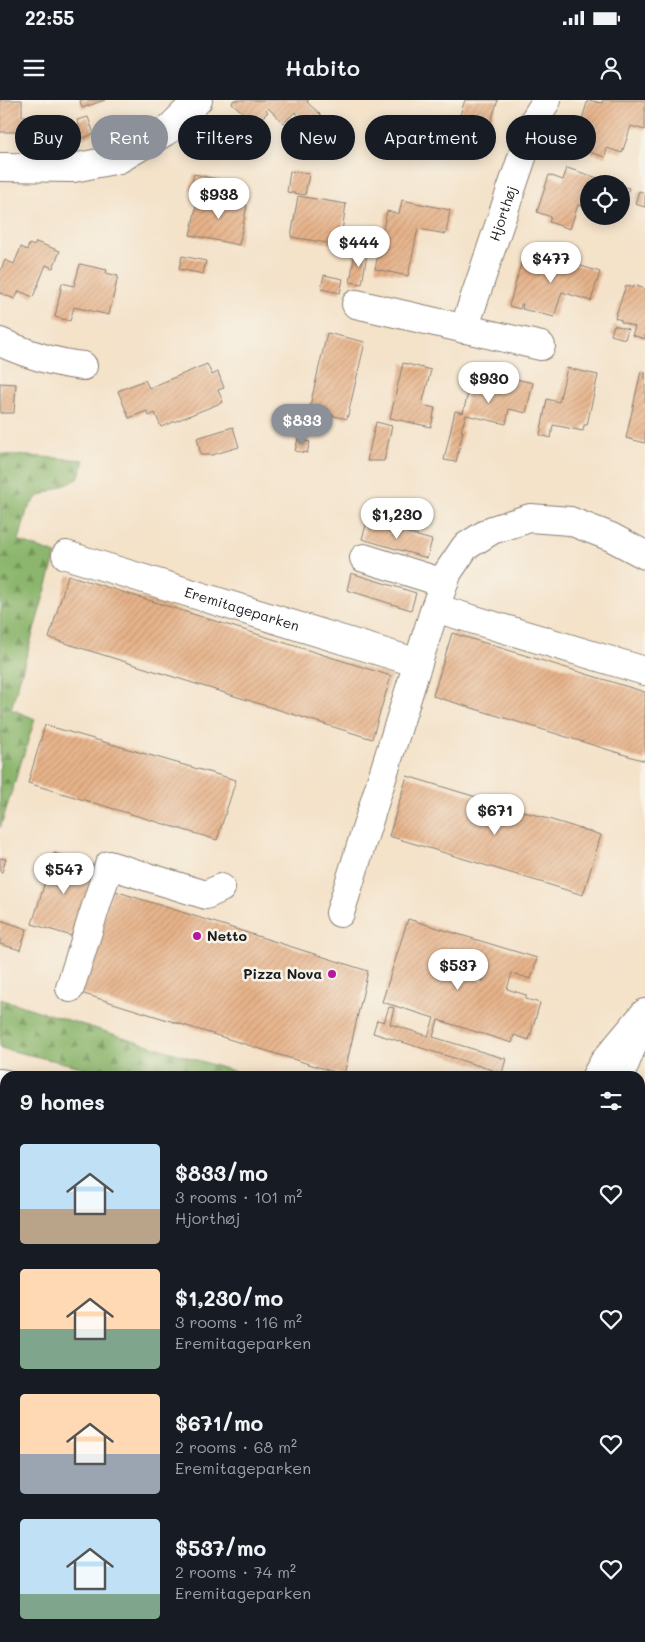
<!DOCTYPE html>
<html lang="en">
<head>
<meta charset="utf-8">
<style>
  body { margin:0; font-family:Mali,sans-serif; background:#20242c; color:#f1f3f6; height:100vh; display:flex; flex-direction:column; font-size:19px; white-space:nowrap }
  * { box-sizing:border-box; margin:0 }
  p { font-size:16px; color:#9ea1a6 }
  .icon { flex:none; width:28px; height:28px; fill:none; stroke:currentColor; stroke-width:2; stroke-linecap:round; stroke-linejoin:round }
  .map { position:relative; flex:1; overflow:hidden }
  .panel { position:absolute; left:0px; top:971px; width:645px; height:571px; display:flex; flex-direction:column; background:#171b24; border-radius:15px 15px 0 0; box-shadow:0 2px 12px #0003 }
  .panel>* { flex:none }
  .top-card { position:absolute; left:15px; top:15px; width:615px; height:45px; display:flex; gap:10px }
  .controls { position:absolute; left:580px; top:75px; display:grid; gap:10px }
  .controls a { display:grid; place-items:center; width:50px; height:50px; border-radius:50%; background:#171b24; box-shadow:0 2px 12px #0003; font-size:25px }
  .price { position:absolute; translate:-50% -42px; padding:0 11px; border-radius:18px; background:#fff; color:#222; font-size:16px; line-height:32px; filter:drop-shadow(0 1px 2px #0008) }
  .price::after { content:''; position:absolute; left:50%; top:30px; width:15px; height:11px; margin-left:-8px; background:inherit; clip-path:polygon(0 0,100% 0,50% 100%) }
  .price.on { background:#8c9099; color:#fff }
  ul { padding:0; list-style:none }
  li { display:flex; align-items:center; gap:15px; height:125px; padding:0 20px }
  li span { display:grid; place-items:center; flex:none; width:140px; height:100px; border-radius:5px; color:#555 }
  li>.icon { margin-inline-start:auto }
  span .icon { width:60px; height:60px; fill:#fffc; stroke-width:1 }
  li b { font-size:21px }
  h2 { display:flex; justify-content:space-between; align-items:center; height:60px; padding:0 20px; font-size:21px }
  .chip { padding:0 18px; border-radius:22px; background:#171b24; box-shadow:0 2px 12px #0003; font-size:18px; line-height:45px }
  .chip.on { background:#8c9099; color:#fff }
  .status { display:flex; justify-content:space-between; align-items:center; height:35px; padding:0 25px; background:#171b24; direction:ltr }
  .status svg { height:14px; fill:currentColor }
  header { display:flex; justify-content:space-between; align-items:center; height:65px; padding:0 20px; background:#171b24; font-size:22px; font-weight:600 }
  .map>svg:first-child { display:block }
</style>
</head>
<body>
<div class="status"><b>22:55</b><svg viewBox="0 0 49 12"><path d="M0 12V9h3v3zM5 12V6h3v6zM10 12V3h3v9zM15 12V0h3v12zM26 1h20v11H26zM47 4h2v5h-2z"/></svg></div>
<header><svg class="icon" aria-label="menu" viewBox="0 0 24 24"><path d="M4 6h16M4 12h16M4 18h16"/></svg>Habito<svg class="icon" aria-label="person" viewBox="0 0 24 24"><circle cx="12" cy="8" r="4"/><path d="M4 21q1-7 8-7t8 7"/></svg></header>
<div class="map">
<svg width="645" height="1542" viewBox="0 0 645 1542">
  <defs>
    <pattern id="forest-firs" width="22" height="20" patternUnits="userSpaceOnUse" patternTransform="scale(1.25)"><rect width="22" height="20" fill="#8cb66d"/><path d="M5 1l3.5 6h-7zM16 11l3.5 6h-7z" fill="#729359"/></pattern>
    <pattern id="building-hatch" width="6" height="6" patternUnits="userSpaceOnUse" patternTransform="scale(1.25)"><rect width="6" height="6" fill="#e6b289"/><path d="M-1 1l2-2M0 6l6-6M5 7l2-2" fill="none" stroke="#c59876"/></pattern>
  </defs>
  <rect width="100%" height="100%" fill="#f7f3e8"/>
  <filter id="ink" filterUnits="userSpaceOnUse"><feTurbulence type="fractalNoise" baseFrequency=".02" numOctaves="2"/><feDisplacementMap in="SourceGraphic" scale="10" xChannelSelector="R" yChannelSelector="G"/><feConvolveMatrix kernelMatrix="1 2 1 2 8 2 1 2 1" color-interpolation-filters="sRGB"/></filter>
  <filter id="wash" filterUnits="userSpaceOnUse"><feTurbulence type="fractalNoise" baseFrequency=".0096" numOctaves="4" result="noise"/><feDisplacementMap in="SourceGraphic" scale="20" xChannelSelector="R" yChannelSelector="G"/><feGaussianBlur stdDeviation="1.12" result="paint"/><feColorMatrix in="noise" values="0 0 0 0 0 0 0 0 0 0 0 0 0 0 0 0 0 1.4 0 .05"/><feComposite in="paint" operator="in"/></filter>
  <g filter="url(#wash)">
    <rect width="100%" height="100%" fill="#f4e2c9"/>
    <path fill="#b1d57e" stroke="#66784d" d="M 0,1400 L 5,1403 L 5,1538 L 191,1538 L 196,1542 L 0,1542 Z"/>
    <path fill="url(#forest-firs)" stroke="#546944" d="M 0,354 L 84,360 L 78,379 L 37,397 L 27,410 L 19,441 L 56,454 L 11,609 L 35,619 L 0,728 Z
      M 0,899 L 249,976 L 120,976 L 0,948 Z
      M 0,1011 L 5,1012 L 5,1199 L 0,1196 Z"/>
    <g id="blocks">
      <path fill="url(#building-hatch)" fill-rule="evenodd" d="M 0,0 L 22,0 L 22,16 L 30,16 L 29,29 L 22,29 L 22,32 L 0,32 Z
        M 80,0 L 105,0 L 82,8 Z
        M 234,0 L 309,0 L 307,2 L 321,15 L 310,27 L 295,12 L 284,23 L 268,8 L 266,10 L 268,12 L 256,24 L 232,3 Z
        M 465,0 L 498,0 L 490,25 L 460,15 Z
        M 588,0 L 602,3 L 603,0 L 645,0 L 645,30 L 631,26 L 622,53 L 607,48 L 605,57 L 562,43 L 570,19 L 581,22 Z
        M 88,17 L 94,34 L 83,38 L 77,20 Z
        M 567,68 L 613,83 L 589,84 L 589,108 L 578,105 L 570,129 L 549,122 L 551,117 L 537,112 L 549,75 L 563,80 Z
        M 290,71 L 309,74 L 305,95 L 287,92 Z
        M 194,74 L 220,80 L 216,96 L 190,90 Z
        M 621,86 L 629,88 L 622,110 L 621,110 Z
        M 639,91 L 645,93 L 645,107 L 635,104 Z
        M 199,94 L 247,105 L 239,145 L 190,135 Z
        M 298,96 L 346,104 L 340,145 L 291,137 Z
        M 402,100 L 450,110 L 446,134 L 418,129 L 408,176 L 375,169 L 387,111 L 399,114 Z
        M 36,142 L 60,151 L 53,168 L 46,165 L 33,197 L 19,191 L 15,199 L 0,193 L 0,172 L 5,160 L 14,164 L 21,147 L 27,150 L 29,144 L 34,146 Z
        M 355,152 L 367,154 L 362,184 L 350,182 Z
        M 540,153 L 600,172 L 591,201 L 562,192 L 554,217 L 522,209 L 523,204 L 521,204 L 520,209 L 509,206 L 522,160 L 536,164 Z
        M 182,156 L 206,161 L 203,174 L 179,169 Z
        M 80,164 L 107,170 L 106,173 L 118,176 L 109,215 L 74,207 L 70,221 L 55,217 L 62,183 L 74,186 Z
        M 324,175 L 343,179 L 340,193 L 321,189 Z
        M 626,185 L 633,188 L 634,185 L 645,189 L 645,239 L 632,235 L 635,227 L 621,222 L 621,220 L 615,218 Z
        M 614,225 L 628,229 L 625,239 L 611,235 Z
        M 327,233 L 365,242 L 347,319 L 309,310 Z
        M 403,263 L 431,270 L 422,305 L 435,308 L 431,327 L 390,318 Z
        M 207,264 L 212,275 L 218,272 L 224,288 L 218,290 L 223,302 L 161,327 L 155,313 L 149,316 L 147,311 L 129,318 L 118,291 L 145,280 L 149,288 Z
        M 567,268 L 598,275 L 587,325 L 584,325 L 583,331 L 553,325 L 551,338 L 540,335 L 547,299 L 559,302 Z
        M 474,269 L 533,283 L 526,313 L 509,309 L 506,324 L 466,315 L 461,331 L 463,331 L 456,362 L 444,360 L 455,311 L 463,313 Z
        M 641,271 L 645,272 L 645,343 L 626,338 Z
        M 0,283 L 16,284 L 14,313 L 0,313 Z
        M 376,322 L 392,326 L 384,361 L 367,361 Z
        M 233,327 L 239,347 L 212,355 L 201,355 L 197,338 Z
        M 298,339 L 310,342 L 307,353 L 295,351 Z
        M 367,422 L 432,440 L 427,458 L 362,439 Z
        M 351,473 L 416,493 L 411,510 L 347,490 Z
        M 68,475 L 391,576 L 372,639 L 49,538 Z
        M 452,533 L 645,592 L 645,661 L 433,596 Z
        M 45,625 L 236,680 L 217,740 L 28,683 Z
        M 407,676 L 601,735 L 583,795 L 389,736 Z
        M 54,753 L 97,766 L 75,837 L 32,824 Z
        M 0,758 L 6,759 L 2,772 L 0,772 Z
        M 112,790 L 368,871 L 344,975 L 81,893 Z
        M 408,819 L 537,858 L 531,879 L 512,873 L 507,889 L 526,895 L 526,899 L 540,903 L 529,940 L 514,935 L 512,943 L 438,920 L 433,937 L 506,959 L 502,973 L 373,933 L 377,920 L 384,922 L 389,907 L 394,908 L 390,924 L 428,936 L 434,918 L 382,902 ZM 445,853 L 487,867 L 483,881 L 440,868 Z
        M 0,820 L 27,829 L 20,850 L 0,844 Z"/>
    </g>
  </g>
  <g filter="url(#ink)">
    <use href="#blocks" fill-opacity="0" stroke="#887f72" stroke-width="1"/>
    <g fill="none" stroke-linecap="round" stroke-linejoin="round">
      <g stroke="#887f72" stroke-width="30">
        <g id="minor">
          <path d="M 0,67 L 73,68 L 119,59 L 168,30 L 198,0"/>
          <path d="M 356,204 L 541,246"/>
          <path id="s1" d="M 464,229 L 535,19 L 547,0"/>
          <path d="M 0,242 C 27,254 54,263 83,266"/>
          <path id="s2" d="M 66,455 L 418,563"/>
          <path d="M 364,458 L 444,483"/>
          <path d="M 435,508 L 645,571"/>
          <path d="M 340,813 L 435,508 L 448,472 L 465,447 L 492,430 L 530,418 L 570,421 L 611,437 L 645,455"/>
          <path d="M 70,888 L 109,765 L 206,795 L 221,788"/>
          <path d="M 596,976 L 604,962 L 645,913"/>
          <path d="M 620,976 L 636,936"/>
          <path d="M 0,983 L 5,984"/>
          <path d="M 282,1538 L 292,1542"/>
          <path d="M 580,1538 L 587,1542"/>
        </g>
      </g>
      <g stroke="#887f72" stroke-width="30">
        <path id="highway" d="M 0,1277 L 5,1280
          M 0,1336 L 5,1338
          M 0,1365 L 5,1368
          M 227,1538 L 233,1542
          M 378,1538 L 387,1542
          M 485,1538 L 493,1542
          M 634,1538 L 639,1542"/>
      </g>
      <use href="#minor" stroke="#fff" stroke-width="28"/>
      <use href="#highway" stroke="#fff" stroke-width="28"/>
    </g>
  </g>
  <g fill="#b5179e" stroke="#f7f3e8" stroke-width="2">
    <circle cx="197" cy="836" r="5"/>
    <circle cx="332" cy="874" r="5"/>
  </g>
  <g text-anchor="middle" stroke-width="5" stroke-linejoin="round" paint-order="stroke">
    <g font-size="14" fill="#1c1c1c" stroke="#f7f3e8">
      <text dy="5" stroke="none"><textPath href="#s1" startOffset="122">Hjorthøj</textPath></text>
      <text dy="5" stroke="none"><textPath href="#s2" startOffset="184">Eremitageparken</textPath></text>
    </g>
    <g font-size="14" font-weight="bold" fill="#1c1c1c" stroke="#f7f3e8" text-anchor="start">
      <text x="207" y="841">Netto</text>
      <text x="322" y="879" text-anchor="end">Pizza Nova</text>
    </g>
  </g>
</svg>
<div class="controls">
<a><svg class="icon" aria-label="locate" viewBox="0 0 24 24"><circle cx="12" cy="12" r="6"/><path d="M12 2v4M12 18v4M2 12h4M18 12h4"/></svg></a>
</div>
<b class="price" style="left:219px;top:120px">$938</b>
<b class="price" style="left:359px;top:168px">$444</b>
<b class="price" style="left:551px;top:184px">$477</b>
<b class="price" style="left:489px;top:304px">$930</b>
<b class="price on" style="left:302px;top:346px">$833</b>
<b class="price" style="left:397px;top:440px">$1,230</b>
<b class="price" style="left:495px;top:736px">$671</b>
<b class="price" style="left:64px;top:795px">$547</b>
<b class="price" style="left:458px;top:891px">$537</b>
<div class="top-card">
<a class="chip">Buy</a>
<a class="chip on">Rent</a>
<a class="chip">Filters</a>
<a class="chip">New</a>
<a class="chip">Apartment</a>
<a class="chip">House</a>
</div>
<section class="panel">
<h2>9 homes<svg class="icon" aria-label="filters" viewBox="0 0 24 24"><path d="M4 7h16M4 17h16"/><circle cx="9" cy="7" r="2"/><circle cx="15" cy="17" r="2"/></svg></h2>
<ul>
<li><span style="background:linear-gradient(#bfe0f5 65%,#b9a48a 0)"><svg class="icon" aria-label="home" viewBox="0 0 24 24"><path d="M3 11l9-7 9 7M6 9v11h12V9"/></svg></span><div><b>$833/mo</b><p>3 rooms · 101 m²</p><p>Hjorthøj</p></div><svg class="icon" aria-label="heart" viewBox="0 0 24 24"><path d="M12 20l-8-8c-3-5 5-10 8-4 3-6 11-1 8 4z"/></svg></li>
<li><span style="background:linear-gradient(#ffd9b3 60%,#7fa58c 0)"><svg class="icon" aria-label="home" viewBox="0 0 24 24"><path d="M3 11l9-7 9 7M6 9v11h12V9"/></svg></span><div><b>$1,230/mo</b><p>3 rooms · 116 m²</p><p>Eremitageparken</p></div><svg class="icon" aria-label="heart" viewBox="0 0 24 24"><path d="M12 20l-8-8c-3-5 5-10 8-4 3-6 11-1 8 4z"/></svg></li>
<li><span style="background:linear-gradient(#ffd9b3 60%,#9aa5b1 0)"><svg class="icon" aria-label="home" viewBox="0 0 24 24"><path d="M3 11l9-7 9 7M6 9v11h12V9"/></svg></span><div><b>$671/mo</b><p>2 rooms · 68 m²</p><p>Eremitageparken</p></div><svg class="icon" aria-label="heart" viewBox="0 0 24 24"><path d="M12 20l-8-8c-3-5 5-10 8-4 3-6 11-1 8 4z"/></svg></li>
<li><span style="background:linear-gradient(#bfe0f5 75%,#7fa58c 0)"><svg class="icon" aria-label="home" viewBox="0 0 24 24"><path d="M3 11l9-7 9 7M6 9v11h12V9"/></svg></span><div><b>$537/mo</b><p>2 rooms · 74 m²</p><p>Eremitageparken</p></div><svg class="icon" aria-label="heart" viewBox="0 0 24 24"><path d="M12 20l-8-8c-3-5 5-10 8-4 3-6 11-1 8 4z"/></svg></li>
</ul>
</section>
</div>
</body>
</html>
